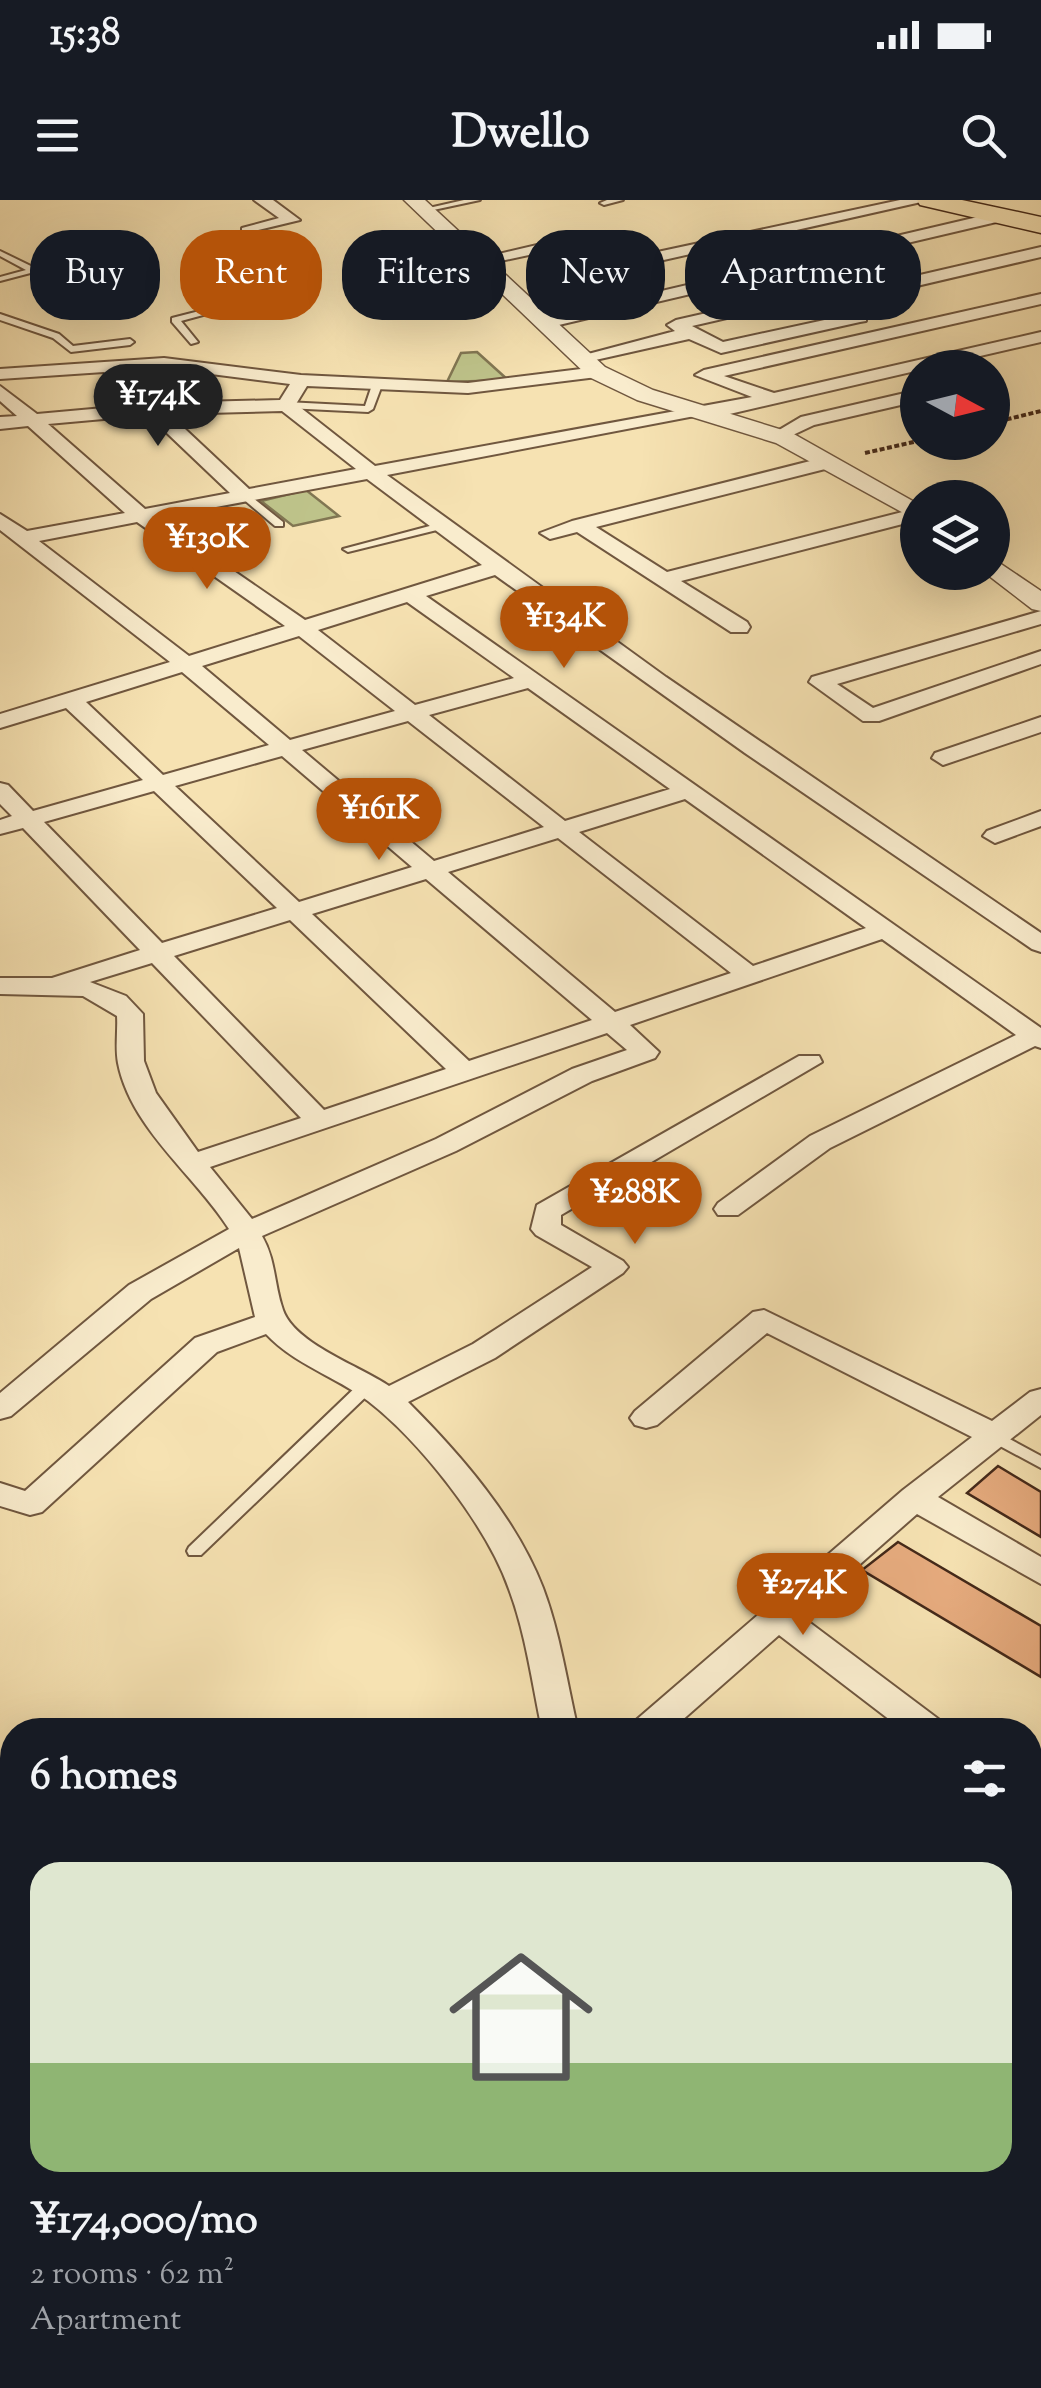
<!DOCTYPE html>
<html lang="en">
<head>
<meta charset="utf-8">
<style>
  body { margin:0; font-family:"Sorts Mill Goudy",serif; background:#20242c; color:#f1f3f6; height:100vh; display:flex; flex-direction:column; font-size:38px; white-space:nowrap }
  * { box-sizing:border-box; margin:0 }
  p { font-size:32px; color:#9ea1a6 }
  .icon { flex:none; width:55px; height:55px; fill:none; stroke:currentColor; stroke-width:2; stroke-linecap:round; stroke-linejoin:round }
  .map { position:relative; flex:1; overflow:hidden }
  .panel { position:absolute; left:0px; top:1518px; width:1042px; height:672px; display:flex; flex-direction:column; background:#171b24; border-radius:40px 40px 0 0; box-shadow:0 10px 40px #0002 }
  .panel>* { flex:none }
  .banner { position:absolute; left:30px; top:30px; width:982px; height:90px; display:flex; gap:20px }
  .needle { width:65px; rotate:97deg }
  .fabs { position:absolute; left:900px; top:150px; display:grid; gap:20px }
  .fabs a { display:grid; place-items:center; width:110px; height:110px; border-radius:50%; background:#171b24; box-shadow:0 10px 40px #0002; font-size:50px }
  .price { position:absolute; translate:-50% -85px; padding:0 22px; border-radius:35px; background:#b45309; color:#fff; font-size:32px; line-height:65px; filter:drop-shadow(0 2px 5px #0008) }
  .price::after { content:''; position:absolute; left:50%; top:60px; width:30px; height:22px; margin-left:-15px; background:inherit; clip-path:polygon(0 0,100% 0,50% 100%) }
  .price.selected { background:#222; color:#fff }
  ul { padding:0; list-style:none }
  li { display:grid; align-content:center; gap:20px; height:530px; padding:0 30px }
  li span { display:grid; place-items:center; height:310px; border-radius:30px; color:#555 }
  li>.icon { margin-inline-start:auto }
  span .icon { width:180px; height:180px; fill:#fffc; stroke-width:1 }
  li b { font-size:42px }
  h2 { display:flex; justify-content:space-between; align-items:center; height:120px; padding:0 30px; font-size:42px }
  .tag { padding:0 35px; border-radius:40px; background:#171b24; box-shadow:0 10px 40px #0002; font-size:35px; line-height:90px }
  .tag.selected { background:#b45309; color:#fff }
  .status { display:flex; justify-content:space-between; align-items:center; height:70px; padding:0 50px; background:#171b24; direction:ltr }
  .status svg { height:28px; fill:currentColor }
  header { display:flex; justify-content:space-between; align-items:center; height:130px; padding:0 30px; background:#171b24; font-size:45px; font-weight:800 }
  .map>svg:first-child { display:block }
</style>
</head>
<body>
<div class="status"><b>15:38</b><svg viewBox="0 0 49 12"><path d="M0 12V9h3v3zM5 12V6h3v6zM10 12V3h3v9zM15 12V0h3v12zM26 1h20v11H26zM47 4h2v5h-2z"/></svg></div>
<header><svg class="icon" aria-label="menu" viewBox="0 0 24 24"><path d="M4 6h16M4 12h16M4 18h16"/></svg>Dwello<svg class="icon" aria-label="search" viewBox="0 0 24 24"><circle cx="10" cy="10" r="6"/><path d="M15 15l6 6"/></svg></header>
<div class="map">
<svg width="1041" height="2188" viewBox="0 0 1041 2188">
  <rect width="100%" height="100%" fill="#f6e2b2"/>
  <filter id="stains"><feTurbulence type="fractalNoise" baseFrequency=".002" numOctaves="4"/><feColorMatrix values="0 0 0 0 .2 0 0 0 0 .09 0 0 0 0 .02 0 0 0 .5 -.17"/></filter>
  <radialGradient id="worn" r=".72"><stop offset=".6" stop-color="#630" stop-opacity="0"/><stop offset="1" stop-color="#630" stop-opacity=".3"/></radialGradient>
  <path fill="#bec38a" stroke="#817652" stroke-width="2.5" d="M 477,152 L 508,180 L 447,182 L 461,153 Z
    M 306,290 L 339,316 L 293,326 L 261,301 Z"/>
  <path fill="#e6ab7e" stroke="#442919" stroke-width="2.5" d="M 998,1266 L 1041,1292 L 1041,1337 L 967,1293 Z
    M 898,1342 L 1041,1426 L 1041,1477 L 862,1370 Z"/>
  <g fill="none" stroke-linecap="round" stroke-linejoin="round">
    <g stroke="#70573f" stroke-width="4">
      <path id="service" d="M 464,0 L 480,0 L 424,12 L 420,10 Z
        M 607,0 L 623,0 L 604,5 L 600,3 Z
        M 248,29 L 307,87 L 181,121 L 198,142 L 191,144 L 172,122 L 172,118 L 297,86 L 245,33 L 244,31 Z
        M 0,51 L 37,69 L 38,71 L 0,81 L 0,77 L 26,70 L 0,56 Z
        M 0,114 L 59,134 L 73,146 L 130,139 L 134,142 L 130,145 L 71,152 L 53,138 L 0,120 Z
        M 377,182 L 382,185 L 373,209 L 368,212 L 286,208 L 281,205 L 286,202 L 365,206 L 372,185 Z
        M 242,294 L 248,294 L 283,322 L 283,326 L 275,326 L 242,298 Z
        M 441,323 L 445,324 L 445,328 L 348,352 L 343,349 Z
        M 367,1181 L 375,1186 L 373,1190 L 201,1355 L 189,1355 L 187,1351 L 189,1347 L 361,1182 Z
        M 993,1230 L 1041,1256 L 1041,1268 L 987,1239 L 985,1235 L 987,1231 Z
        M 261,2178 L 287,2178 L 294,2188 L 267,2188 Z"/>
    </g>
    <g stroke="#70573f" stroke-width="4">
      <path id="minor" d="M 254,0 L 273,0 L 300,20 L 242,34 L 242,28 L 279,18 Z
        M 900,0 L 930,0 L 606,73 L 598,68 L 606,63 Z
        M 999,12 L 1007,17 L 1005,20 L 546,128 L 537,123 L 546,118 Z
        M 584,34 L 590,36 L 590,42 L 477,66 L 469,61 Z
        M 1041,47 L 1041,57 L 844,103 L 866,113 L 866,121 L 860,122 L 721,153 L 689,139 L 582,163 L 573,158 L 675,131 L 667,125 L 676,120 L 812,89 L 829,96 ZM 810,99 L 843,116 L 723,142 L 692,126 Z
        M 1041,94 L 1041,104 L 724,176 L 774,193 L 1041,132 L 1041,142 L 708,219 L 700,215 L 387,275 L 666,477 L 1041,733 L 1041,752 L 1032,749 L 745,553 L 495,375 L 426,396 L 1041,828 L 1041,848 L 1035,846 L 830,948 L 738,1015 L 718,1015 L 714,1009 L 718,1003 L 810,936 L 1016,835 L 882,739 L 630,825 L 659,852 L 655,858 L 592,881 L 456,951 L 262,1036 C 276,1060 274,1085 283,1110 C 295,1144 360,1166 389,1186 L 473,1144 L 592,1067 L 536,1035 L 531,1029 L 537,1005 L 799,856 L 819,856 L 822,862 L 561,1015 L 561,1025 L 623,1061 L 628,1067 L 623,1073 L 495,1158 L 408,1202 C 460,1254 516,1318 543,1388 C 560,1433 567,1483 578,1530 L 542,1530 C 532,1483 526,1434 509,1389 C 487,1326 420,1241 368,1201 C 335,1176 295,1165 266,1134 L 217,1152 L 42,1312 L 30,1315 L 0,1306 L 0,1283 L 25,1291 L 195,1138 L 255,1117 L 239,1048 L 151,1099 L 11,1216 L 0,1219 L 0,1193 L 129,1085 L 229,1029 C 195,975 131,929 118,863 C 115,847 118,831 117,816 L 83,796 L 0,794 L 0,778 L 52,778 L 140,750 L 23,628 L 0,634 L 0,620 L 12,616 L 0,604 L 0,583 L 8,585 L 33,611 L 143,580 L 66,508 L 0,528 L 0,514 L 170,462 L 0,330 L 0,314 L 27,331 L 125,313 L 28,226 L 0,229 L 0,217 L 17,216 L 0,201 L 0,186 L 37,214 L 137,205 L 104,172 L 0,179 L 0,169 L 164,158 L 301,175 L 468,183 L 597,167 L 606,172 L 597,177 L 468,193 L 307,186 L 296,204 L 375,266 L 752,197 L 695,175 L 704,170 ZM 164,168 L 290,184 L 280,200 L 157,203 L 123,171 ZM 282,211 L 356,269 L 249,289 L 169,214 ZM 148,215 L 230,293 L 145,309 L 48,224 ZM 367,279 L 482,365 L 305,420 L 157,318 ZM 137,322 L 285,426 L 189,456 L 39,341 ZM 407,402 L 514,478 L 415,505 L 318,430 ZM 299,436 L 395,511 L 290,540 L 202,466 ZM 182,472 L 269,545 L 163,575 L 86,502 ZM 528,488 L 670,589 L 565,621 L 429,515 ZM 408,521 L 544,627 L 434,661 L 302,550 ZM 282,556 L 412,667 L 299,702 L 175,586 ZM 154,591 L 277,708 L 162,743 L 44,622 ZM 685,599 L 866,728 L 753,766 L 579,632 ZM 558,638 L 731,773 L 615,812 L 448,672 ZM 426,679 L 592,820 L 469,861 L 312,714 ZM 290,720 L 446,869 L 324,910 L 174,756 ZM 152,763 L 301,918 L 198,952 L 156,893 L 144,861 L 143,814 L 126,796 L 90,782 ZM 607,833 L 627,850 L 572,869 L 436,939 L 252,1019 L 210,967 Z
        M 918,190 L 918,201 L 814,225 L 778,242 L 769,236 L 801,217 Z
        M 830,256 L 840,262 L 837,266 L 596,327 L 667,372 L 918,308 L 918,320 L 681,381 L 747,422 L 750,427 L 747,432 L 731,432 L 577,332 L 550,339 L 540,333 L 572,321 Z
        M 1041,411 L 1041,424 L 837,484 L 873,508 L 1041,451 L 1041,464 L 879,521 L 863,521 L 809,482 L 812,477 Z
        M 1041,517 L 1041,532 L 943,565 L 932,558 L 935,553 Z
        M 1041,611 L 1041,626 L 995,643 L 983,636 L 987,631 Z
        M 764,1110 L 992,1221 L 1030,1192 L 1041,1189 L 1041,1215 L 938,1297 L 1041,1357 L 1041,1384 L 917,1314 L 801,1416 L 941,1521 L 946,1530 L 903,1530 L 779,1435 L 671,1530 L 630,1530 L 635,1521 L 903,1290 L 972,1237 L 767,1133 L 657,1225 L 646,1228 L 635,1225 L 630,1218 L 635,1211 L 753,1112 Z
        M 1030,1819 L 1041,1823 L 1041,1858 L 1030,1855 Z
        M 12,1984 L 12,2037 L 0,2041 L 0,1988 Z"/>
    </g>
    <g stroke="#70573f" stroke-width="3">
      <path id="tertiary" d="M 404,0 L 425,0 L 605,167 L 653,190 L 792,233 L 918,304 L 918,321 L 776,243 L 637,200 L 589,177 Z
        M 992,358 L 1041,391 L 1041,411 L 1032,409 L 984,372 L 992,372 Z"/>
    </g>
    <g stroke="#442919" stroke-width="3">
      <path id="primary" d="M 917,0 L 962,0 L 1041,17 L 1041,33 L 920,5 Z"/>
    </g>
    <path stroke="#442919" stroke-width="4" stroke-dasharray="5 2.5" stroke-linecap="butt" d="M 992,223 L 1041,211
      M 865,253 L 918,241"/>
    <use href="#service" fill="#f9eccd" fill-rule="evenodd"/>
    <use href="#minor" fill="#f9eccd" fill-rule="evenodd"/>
    <use href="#tertiary" fill="#f9eccd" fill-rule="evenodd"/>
    <use href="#primary" fill="#f6e2b2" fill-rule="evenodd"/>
  </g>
  <rect width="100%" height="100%" filter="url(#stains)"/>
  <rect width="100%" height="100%" fill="url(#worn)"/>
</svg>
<div class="fabs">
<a><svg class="needle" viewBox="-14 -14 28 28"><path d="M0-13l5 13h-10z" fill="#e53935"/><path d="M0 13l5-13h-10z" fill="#9ea1a6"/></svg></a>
<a><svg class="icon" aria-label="layers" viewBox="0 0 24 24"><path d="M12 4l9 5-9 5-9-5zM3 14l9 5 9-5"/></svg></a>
</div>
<b class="price selected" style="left:158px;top:249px">¥174K</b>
<b class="price" style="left:207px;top:392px">¥130K</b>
<b class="price" style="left:564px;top:471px">¥134K</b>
<b class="price" style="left:379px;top:663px">¥161K</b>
<b class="price" style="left:635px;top:1047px">¥288K</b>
<b class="price" style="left:803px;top:1438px">¥274K</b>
<div class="banner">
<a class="tag">Buy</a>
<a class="tag selected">Rent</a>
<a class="tag">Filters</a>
<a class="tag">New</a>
<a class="tag">Apartment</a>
</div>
<section class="panel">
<h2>6 homes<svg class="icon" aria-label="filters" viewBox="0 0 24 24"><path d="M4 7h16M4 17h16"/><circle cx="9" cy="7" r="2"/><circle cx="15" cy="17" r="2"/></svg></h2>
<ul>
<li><span style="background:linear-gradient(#dfe7d0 65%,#8fb573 0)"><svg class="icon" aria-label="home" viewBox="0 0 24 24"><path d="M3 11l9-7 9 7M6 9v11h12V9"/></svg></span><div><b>¥174,000/mo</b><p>2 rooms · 62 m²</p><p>Apartment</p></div></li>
</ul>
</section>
</div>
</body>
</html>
